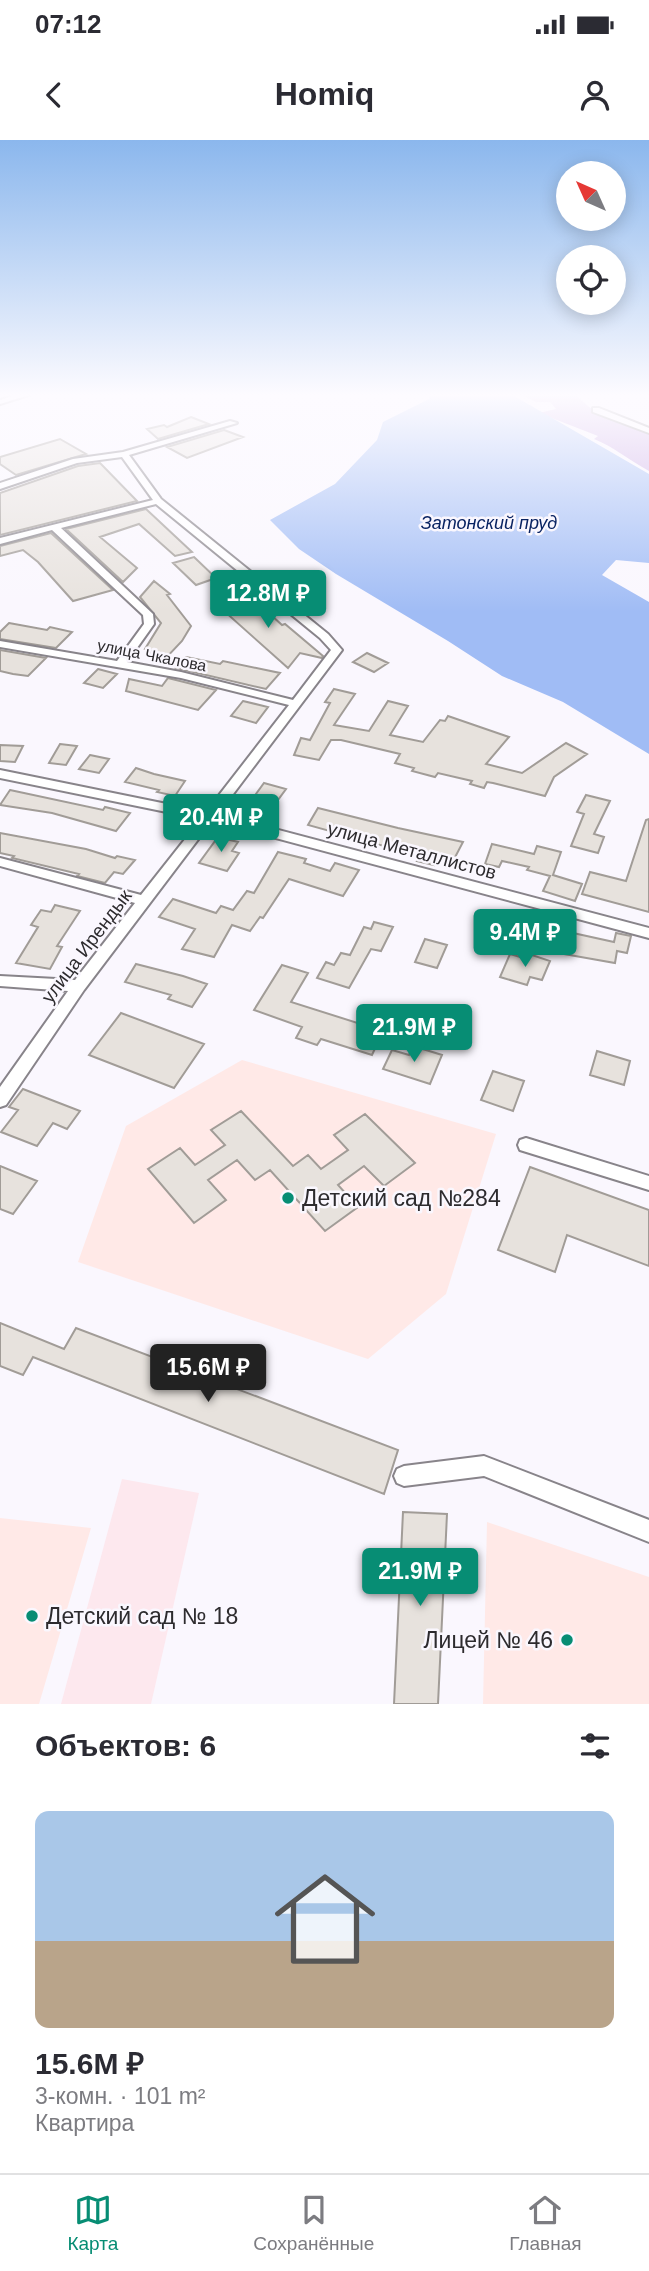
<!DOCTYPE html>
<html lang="ru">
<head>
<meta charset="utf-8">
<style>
  body { margin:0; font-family:Helvetica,sans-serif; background:#f2f2f3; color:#2b2b33; height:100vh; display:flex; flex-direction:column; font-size:26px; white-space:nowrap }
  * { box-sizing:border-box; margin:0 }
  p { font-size:23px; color:#7c7c81 }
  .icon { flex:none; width:38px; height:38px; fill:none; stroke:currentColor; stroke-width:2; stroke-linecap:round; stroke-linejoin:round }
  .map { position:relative; height:1564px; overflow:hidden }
  .panel { display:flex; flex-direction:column; background:#fff; flex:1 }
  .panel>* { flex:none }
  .needle { width:46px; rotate:315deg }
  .tools { position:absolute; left:556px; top:21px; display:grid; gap:14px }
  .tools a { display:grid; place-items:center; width:70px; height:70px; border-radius:50%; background:#fff; box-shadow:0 4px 18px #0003; font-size:35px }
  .price { position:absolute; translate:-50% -60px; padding:0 16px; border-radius:7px; background:#078d74; color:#fff; font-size:23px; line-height:46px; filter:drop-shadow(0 2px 4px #0008) }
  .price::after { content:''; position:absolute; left:50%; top:42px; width:21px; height:16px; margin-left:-10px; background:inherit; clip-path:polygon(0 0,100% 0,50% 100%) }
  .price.on { background:#222; color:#fff }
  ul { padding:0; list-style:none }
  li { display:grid; align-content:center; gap:14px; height:371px; padding:0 35px }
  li+li { border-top:2px solid #e1e1e2 }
  li span { display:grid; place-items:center; height:217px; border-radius:14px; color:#555 }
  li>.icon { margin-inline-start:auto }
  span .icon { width:126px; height:126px; fill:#fffc; stroke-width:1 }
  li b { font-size:30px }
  h2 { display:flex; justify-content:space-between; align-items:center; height:84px; padding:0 35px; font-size:30px }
  .status { display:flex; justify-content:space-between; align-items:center; height:49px; padding:0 35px; background:#fff; direction:ltr }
  .status svg { height:19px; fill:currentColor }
  header { display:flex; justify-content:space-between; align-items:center; height:91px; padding:0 35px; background:#fff; font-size:32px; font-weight:800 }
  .tab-bar { display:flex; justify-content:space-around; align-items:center; height:98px; border-top:2px solid #e1e1e2; background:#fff; font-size:19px; color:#7c7c81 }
  .tab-bar a { display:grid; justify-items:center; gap:4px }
  .tab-bar .on { color:#078d74 }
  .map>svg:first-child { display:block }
</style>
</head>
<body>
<div class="status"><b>07:12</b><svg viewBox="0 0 49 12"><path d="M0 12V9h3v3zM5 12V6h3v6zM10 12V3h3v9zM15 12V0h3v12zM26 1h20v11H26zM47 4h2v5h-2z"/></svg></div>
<header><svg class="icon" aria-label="back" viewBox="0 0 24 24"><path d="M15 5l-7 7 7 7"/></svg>Homiq<svg class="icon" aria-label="person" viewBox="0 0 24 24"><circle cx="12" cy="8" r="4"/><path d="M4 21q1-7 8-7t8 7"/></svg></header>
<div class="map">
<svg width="649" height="1564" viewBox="0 0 649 1564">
  <rect width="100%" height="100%" fill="#faf7fe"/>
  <path fill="#fde8ee" d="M 122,1339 L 199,1353 L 151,1564 L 61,1564 Z"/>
  <path fill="#ffe9e7" d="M 242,920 L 496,994 L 446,1154 L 368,1219 L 78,1122 L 126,986 Z
    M 0,1378 L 91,1388 L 39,1564 L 0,1564 Z
    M 487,1382 L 649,1437 L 649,1564 L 483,1564 Z"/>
  <path fill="#c9aae4" d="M 518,253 L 575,253 C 591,276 625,282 649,291 L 649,331 C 629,320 614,307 594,299 L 598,296 L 539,273 L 556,269 L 550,262 L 536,262 Z"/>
  <path fill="#a0bcf5" d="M 431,253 L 509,253 L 649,334 L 649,423 L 616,420 L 602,435 L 649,462 L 649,614 L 563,562 L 502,536 L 448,501 L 336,434 L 299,409 L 270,380 L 335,344 L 377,300 L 383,282 L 429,259 Z"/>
  <path fill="#e7e2dd" stroke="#a19c97" stroke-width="2" d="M 191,277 L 209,284 L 158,299 L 147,289 L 164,285 L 167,287 Z
    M 224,290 L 243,297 L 187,318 L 167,307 Z
    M 60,299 L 86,314 L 16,335 L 0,324 L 0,317 Z
    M 100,323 L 137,361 L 0,395 L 0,353 L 78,326 Z
    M 146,369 L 192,412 L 175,416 L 139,384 L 100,397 L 137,428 L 123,442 L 66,389 Z
    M 51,393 L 113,450 L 73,461 L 38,422 L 23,410 L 0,416 L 0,406 Z
    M 194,417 L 216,438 L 196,445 L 173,423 Z
    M 154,441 L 170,454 L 167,455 L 191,486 L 182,501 L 165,519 L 149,515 L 152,511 L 145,509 L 161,483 L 140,457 Z
    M 245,451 L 282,485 L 285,484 L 323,516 L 322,518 L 300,513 L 288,528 L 224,471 L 236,467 L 225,456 Z
    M 9,483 L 47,490 L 50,487 L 72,492 L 56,508 L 0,499 L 0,492 Z
    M 0,510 L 46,518 L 28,536 L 13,534 L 0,531 Z
    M 367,513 L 388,523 L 374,532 L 353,522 Z
    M 186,517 L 220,524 L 223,521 L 280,533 L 266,549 L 176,528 Z
    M 98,529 L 117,534 L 103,548 L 84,543 Z
    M 168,538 L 216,550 L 198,570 L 126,551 L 129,539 L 162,546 Z
    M 334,549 L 355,554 L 334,585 L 369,591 L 388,561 L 408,566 L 390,595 L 423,602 L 440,580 L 445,581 L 448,576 L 509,597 L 486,624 L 522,633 L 566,603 L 587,614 L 554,637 L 545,656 L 493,643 L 487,642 L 484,648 L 470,644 L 472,641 L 438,633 L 435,637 L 412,631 L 414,628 L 395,623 L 400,614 L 341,600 L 331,600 L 319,620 L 294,615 L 301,598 L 310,600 L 330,563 L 325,562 Z
    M 243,561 L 268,567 L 256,583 L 231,576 Z
    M 60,604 L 77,606 L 66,625 L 49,623 Z
    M 0,605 L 23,606 L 15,622 L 0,621 Z
    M 90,615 L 109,619 L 99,633 L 79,629 Z
    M 136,628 L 154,634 L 185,641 L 175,656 L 157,652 L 159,650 L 125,642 Z
    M 264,643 L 286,649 L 272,668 L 250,662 Z
    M 10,650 L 103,670 L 105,667 L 130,673 L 116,691 L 52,673 L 0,665 Z
    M 586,655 L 610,661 L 594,694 L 604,697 L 598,713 L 571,706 L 584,674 L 577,672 Z
    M 318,668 L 398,688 L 463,702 L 452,723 L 436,719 L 434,725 L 417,721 L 420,716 L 308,685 Z
    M 649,679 L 649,772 L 582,754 L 590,732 L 626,741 L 646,680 Z
    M 0,693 L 86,709 L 115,718 L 117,716 L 135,720 L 123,734 L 114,732 L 105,743 L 77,736 L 79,734 L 12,718 L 14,716 L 0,713 Z
    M 218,697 L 238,702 L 232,711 L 239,713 L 227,731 L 199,723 Z
    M 492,704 L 534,714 L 537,706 L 561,712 L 553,735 L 582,744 L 575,761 L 543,751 L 550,736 L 527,730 L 529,727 L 502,721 L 499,727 L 485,724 Z
    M 278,712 L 306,719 L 304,723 L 330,731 L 335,723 L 359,730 L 343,756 L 289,739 L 263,778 L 260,777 L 250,791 L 232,785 L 214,817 L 182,809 L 195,789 L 159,777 L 173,759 L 216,773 L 221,766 L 233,770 L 247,751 L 254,753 Z
    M 55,765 L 80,771 L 57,806 L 62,807 L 50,829 L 16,823 L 38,787 L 31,785 L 41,770 L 51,772 Z
    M 374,782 L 393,787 L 381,811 L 371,809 L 349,848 L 317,838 L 326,822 L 334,825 L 341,813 L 350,815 L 364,787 L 371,789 Z
    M 564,791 L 614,802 L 616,793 L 631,796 L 627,813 L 617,811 L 615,823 L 558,813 Z
    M 425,799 L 447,805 L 437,828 L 415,822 Z
    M 510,814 L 527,819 L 529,814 L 550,821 L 542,840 L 530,837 L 527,845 L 500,837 Z
    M 136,824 L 183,836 L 207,844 L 192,867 L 168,859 L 171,855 L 125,842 Z
    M 282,825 L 308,833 L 291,862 L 383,891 L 372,915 L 321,899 L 317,905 L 296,898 L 302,887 L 254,870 Z
    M 121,873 L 204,904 L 174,948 L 89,915 Z
    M 413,906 L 442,915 L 430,944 L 383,929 L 392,910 L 409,915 Z
    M 597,911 L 630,921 L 624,945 L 590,935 Z
    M 493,931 L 524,941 L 513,971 L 481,960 Z
    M 23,949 L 80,971 L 67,989 L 53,983 L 37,1006 L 1,992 L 18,970 L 9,967 Z
    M 241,971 L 293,1026 L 308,1015 L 321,1029 L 348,1010 L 334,995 L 365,974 L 415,1023 L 384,1046 L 364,1026 L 338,1045 L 358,1067 L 325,1091 L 270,1030 L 255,1040 L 237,1020 L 208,1040 L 226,1060 L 194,1083 L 148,1029 L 180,1008 L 195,1025 L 225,1005 L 211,990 Z
    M 0,1026 L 37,1041 L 13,1074 L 0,1069 Z
    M 530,1027 L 649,1070 L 649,1126 L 567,1095 L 555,1132 L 498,1110 Z
    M 0,1183 L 64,1209 L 76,1188 L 398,1310 L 384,1354 L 33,1217 L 23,1235 L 0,1226 Z
    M 403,1372 L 447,1374 L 438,1564 L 394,1564 Z"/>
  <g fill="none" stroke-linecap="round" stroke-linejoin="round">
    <g stroke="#88848a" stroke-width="4">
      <path id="minor" d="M 22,253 L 35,253 L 0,264 L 0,260 Z
        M 593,268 L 599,268 L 649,288 L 649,293 L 593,272 Z
        M 230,281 L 237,283 L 129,315 L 161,359 L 328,494 L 342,510 L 218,674 L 649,788 L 649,798 L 212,681 L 84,850 L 6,965 L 0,967 L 0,947 L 68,851 L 0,846 L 0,836 L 75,840 L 135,763 L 0,726 L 0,718 L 141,755 L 201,679 L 0,638 L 0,630 L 206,672 L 289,565 L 181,538 L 0,507 L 0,501 L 117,521 L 144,484 L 143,475 L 52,390 L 0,404 L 0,398 L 153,360 L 122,317 L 77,323 L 0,349 L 0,343 L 73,319 L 123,312 ZM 156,364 L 320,498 L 331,510 L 293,560 L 181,532 L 127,522 L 154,484 L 153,474 L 61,388 Z
        M 526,998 L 649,1036 L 649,1050 L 520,1010 L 518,1005 L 520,1000 Z
        M 484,1316 L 649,1380 L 649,1402 L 484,1336 L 404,1346 L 397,1343 L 394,1336 L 397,1329 L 404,1326 Z"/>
    </g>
    <use href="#minor" fill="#fff" fill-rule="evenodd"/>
  </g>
  <linearGradient id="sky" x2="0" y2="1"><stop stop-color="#8bb7ed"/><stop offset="0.54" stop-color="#fdfbff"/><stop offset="1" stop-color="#fdfbff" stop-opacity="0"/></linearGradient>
  <rect width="649" height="472" fill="url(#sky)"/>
  <g fill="#078d74" stroke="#faf7fe" stroke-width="2.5">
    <circle cx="288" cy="1058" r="7"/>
    <circle cx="32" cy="1476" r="7"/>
    <circle cx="567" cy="1500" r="7"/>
  </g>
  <g text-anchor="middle" stroke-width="5" stroke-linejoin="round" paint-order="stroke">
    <g font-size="16" fill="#2d2b2e" stroke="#faf7fe">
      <text transform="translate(152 515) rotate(11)" y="6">улица Чкалова</text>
    </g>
    <g font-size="18" font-style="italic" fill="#092362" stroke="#faf7fe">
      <text x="489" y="389">Затонский пруд</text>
    </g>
    <g font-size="19" fill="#2d2b2e" stroke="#faf7fe">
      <text transform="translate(412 710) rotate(15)" y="7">улица Металлистов</text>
      <text transform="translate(86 806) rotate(-53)" y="7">улица Ирендык</text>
    </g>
    <g font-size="23" fill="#2d2b2e" stroke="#faf7fe" text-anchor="start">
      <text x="302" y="1066">Детский сад №284</text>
      <text x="46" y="1484">Детский сад № 18</text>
      <text x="553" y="1508" text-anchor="end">Лицей № 46</text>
    </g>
  </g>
</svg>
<div class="tools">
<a><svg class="needle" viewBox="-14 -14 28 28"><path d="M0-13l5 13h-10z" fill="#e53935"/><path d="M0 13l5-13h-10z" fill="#7c7c81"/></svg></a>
<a><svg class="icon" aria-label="locate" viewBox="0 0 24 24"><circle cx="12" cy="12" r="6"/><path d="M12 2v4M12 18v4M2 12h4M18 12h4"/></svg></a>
</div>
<b class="price" style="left:268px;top:490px">12.8M ₽</b>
<b class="price" style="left:221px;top:714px">20.4M ₽</b>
<b class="price" style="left:525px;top:829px">9.4M ₽</b>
<b class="price" style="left:414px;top:924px">21.9M ₽</b>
<b class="price on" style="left:208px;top:1264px">15.6M ₽</b>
<b class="price" style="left:420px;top:1468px">21.9M ₽</b>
</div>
<section class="panel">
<h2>Объектов: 6<svg class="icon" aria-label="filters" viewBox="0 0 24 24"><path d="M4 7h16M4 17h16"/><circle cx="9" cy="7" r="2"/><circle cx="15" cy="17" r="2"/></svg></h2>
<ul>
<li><span style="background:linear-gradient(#a9c7e8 60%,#b9a48a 0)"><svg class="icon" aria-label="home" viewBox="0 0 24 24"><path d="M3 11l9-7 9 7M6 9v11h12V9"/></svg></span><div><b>15.6M ₽</b><p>3-комн. · 101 m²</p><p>Квартира</p></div></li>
</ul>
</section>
<nav class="tab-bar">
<a class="on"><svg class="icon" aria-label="map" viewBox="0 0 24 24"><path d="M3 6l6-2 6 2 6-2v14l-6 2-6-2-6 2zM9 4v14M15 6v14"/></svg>Карта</a>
<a><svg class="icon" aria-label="saved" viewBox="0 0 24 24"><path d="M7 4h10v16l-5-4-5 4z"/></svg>Сохранённые</a>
<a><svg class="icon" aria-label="home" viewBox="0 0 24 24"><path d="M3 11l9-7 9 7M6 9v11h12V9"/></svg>Главная</a>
</nav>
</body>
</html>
